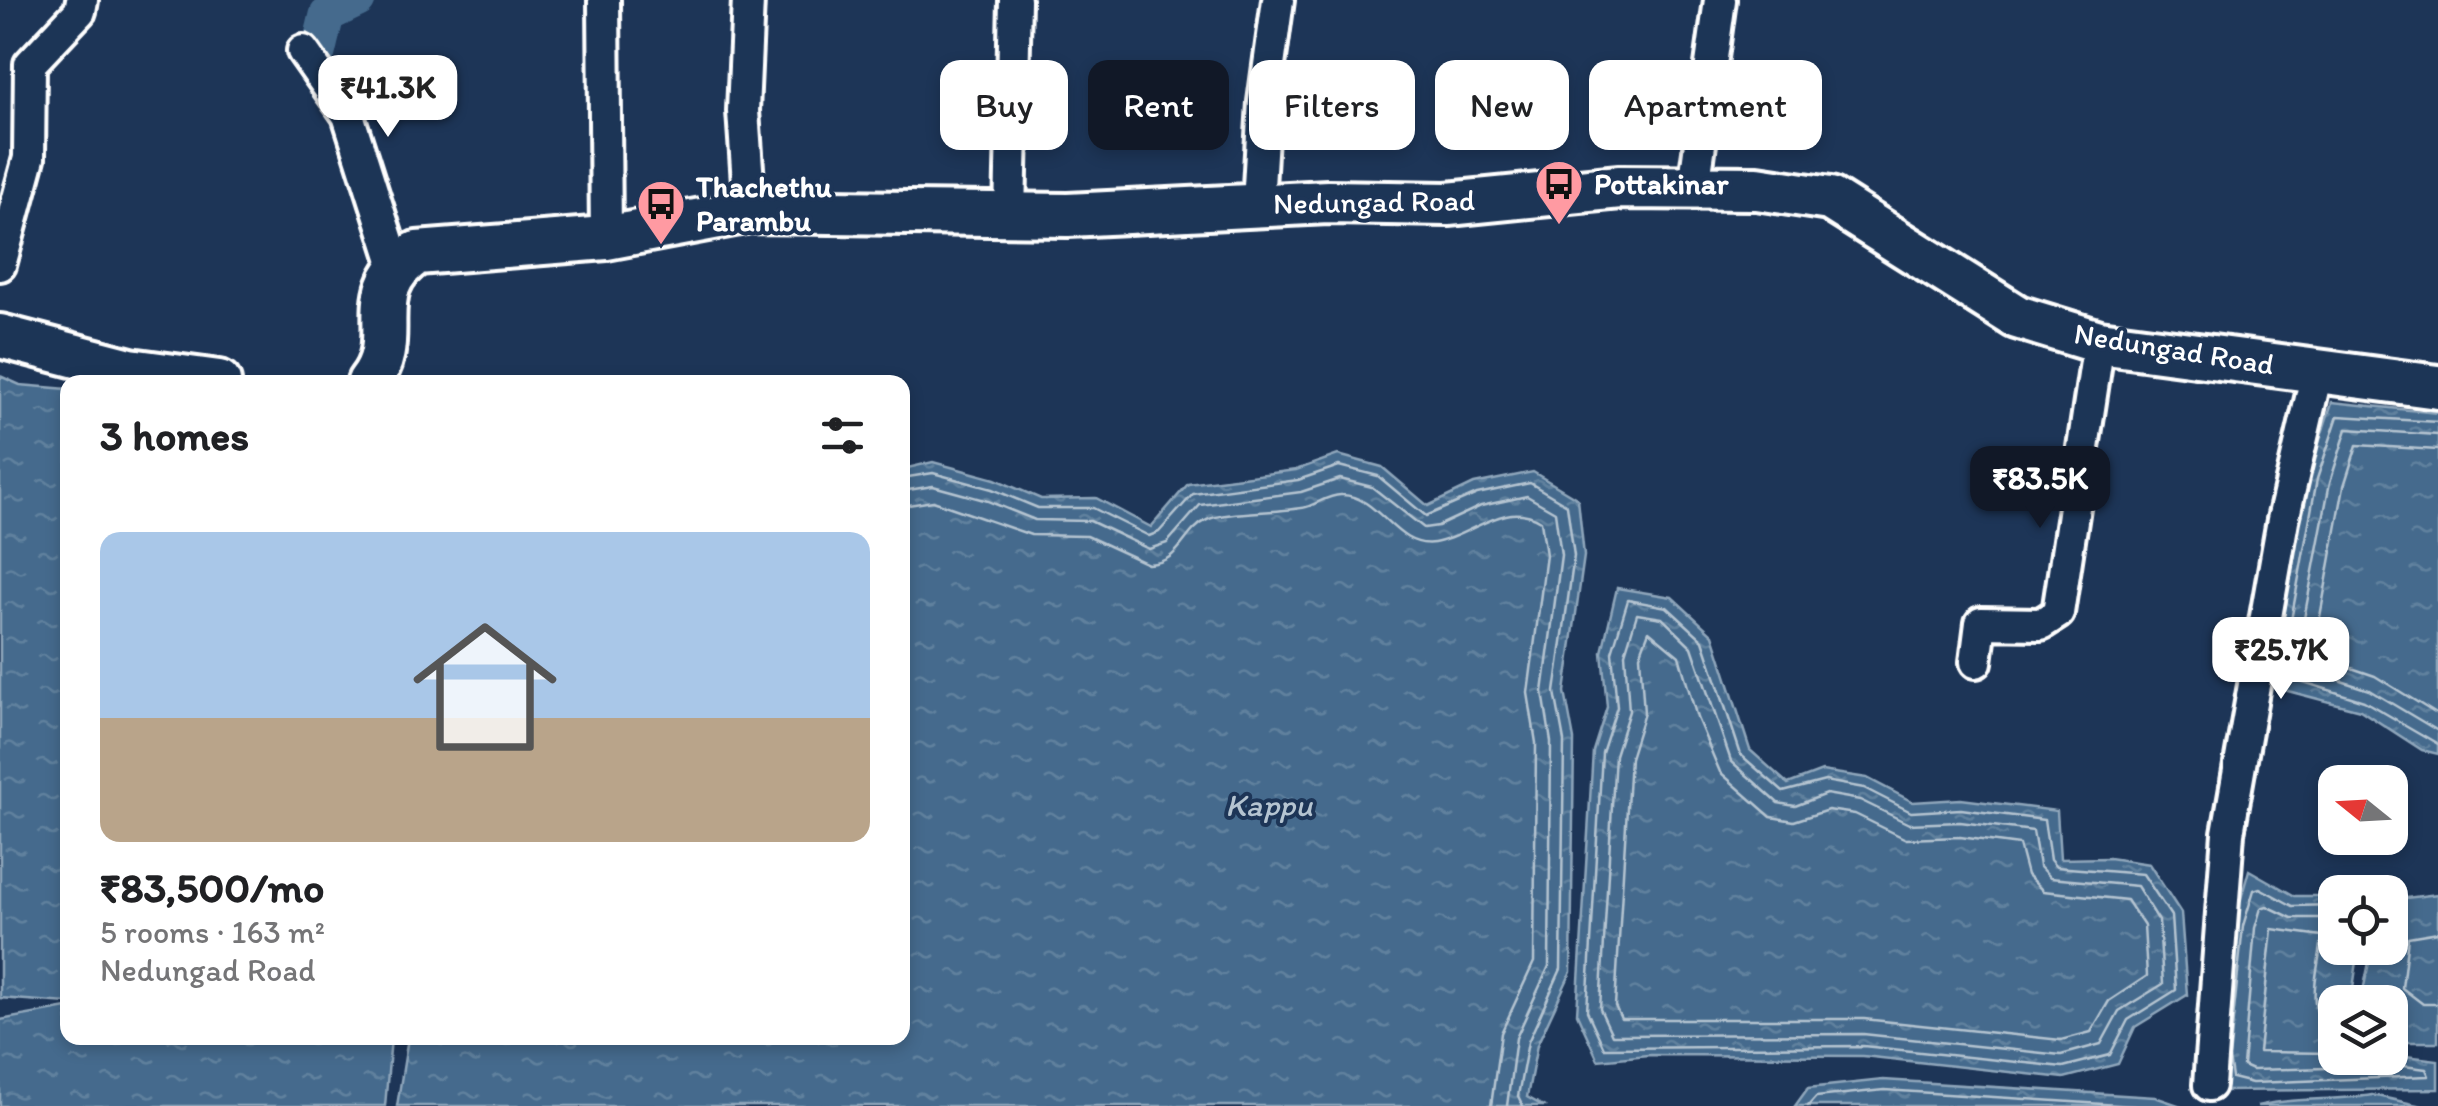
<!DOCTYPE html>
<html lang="en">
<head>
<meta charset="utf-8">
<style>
  body { margin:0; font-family:Itim,sans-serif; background:#f6f6f6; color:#202124; height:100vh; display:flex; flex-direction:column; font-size:38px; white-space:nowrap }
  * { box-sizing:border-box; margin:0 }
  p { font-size:32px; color:#757577 }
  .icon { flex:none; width:55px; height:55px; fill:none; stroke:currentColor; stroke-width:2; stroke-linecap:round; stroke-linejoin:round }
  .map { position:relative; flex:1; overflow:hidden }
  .drawer { position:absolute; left:60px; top:375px; width:850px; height:670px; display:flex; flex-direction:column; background:#fff; border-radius:20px; box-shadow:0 5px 15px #0003 }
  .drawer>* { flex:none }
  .hud { position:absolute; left:940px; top:60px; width:950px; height:90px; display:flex; gap:20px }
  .needle { width:65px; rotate:288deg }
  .tools { position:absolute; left:2318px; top:765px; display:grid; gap:20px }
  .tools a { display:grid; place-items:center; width:90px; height:90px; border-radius:20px; background:#fff; box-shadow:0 5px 15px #0003; font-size:50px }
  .price { position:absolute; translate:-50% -85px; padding:0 22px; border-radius:20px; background:#fff; color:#222; font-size:32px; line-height:65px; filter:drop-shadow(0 2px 5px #0008) }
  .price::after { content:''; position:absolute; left:50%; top:60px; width:30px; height:22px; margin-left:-15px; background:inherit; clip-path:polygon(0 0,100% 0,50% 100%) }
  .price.current { background:#111827; color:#fff }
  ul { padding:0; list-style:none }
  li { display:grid; align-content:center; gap:20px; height:530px; padding:0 40px }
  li+li { border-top:2px solid #e0e0e0 }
  li span { display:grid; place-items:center; height:310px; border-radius:20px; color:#555 }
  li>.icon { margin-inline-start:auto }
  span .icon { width:180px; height:180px; fill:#fffc; stroke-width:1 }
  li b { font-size:42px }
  h2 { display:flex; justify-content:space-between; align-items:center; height:120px; padding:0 40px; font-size:42px }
  .pill { padding:0 35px; border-radius:20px; background:#fff; box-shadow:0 5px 15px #0003; font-size:35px; line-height:90px }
  .pill.current { background:#111827; color:#fff }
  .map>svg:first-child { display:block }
</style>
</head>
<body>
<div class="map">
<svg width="2438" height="1106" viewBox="0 0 2438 1106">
  <defs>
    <pattern id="water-ripples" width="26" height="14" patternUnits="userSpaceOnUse" patternTransform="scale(2.5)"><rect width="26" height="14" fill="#456b8d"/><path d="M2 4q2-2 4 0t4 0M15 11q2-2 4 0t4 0" fill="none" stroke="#61819e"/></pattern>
  </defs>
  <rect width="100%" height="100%" fill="#1d3557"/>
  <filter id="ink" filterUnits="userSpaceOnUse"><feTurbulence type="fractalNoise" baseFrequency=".01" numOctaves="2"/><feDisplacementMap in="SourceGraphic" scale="20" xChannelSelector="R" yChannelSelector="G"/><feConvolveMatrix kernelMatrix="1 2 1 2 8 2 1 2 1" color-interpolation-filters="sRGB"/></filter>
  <g filter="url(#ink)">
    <path fill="url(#water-ripples)" stroke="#8fa6bb" stroke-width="2.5" d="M 0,376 L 20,385 L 67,389 L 67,1003 L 0,998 Z
      M 2332,402 L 2438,413 L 2438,754 L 2422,750 L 2360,710 L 2269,686 L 2308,477 Z
      M 1338,455 L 1382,467 L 1428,506 L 1474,484 L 1533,472 L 1578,499 L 1584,556 L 1565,692 L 1574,740 L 1571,972 L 1537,1045 L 1527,1097 L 1543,1106 L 397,1106 L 408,1038 L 902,1038 L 903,469 L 933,462 L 995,479 L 1041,499 L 1096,498 L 1151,527 L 1188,484 L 1296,470 Z
      M 1617,588 L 1672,597 L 1713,635 L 1750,750 L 1788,784 L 1822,771 L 1867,778 L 1913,802 L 1961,799 L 2057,811 L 2060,859 L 2109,858 L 2149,864 L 2181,913 L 2187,995 L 2135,1027 L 2118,1064 L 2064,1078 L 1863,1056 L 1648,1055 L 1598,1060 L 1577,1014 L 1593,751 L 1607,707 L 1602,652 Z
      M 2249,870 L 2295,896 L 2335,896 L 2335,948 L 2359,948 L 2351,1002 L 2335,1002 L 2335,1058 L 2390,1054 L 2438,1060 L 2438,1089 L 2224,1091 C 2212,1020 2229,939 2249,870 Z
      M 2438,894 L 2438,1042 L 2407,1042 L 2390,1025 L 2390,1002 L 2368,1002 L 2362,996 L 2372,948 L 2390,948 L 2390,900 Z
      M 67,1008 L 68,1038 L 391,1038 L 385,1106 L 0,1106 L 0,1020 Z
      M 1883,1080 L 2155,1097 L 2181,1106 L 1795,1106 L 1808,1088 Z
      M 2372,1095 L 2422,1106 L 2257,1106 C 2295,1097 2333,1101 2372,1095 Z"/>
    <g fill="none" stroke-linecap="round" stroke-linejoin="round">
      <path stroke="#b5c4d1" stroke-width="2.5" d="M 2438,422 L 2338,416 L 2317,479 L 2281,675 L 2364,701 L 2438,744
        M 2438,435 L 2347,429 L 2330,482 L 2295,666 L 2369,690 L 2438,731
        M 2438,450 L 2357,445 L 2344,486 L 2313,655 L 2375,676 L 2438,715
        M 902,478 L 933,473 L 992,489 L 1038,508 L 1093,508 L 1149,536 L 1159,532 L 1193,494 L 1298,480 L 1339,466 L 1378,476 L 1426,516 L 1477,494 L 1530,483 L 1567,505 L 1574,556 L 1555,692 L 1564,741 L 1561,969 L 1528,1042 L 1518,1096 L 1523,1106
        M 902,491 L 933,486 L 988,501 L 1035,520 L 1090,521 L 1149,549 L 1167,543 L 1200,505 L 1301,492 L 1340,479 L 1372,487 L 1424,528 L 1438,526 L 1481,506 L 1527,496 L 1555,512 L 1561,555 L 1543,692 L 1551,742 L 1549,966 L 1516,1038 L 1507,1106
        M 902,506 L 933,501 L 1031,535 L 1087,536 L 1148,564 C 1182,562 1182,532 1207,520 C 1225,511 1281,513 1306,507 C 1317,504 1330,494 1342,495 C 1380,496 1395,549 1434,543 C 1471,537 1504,498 1541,521 L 1546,555 L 1528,693 L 1536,743 L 1534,962 L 1501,1033 L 1491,1106
        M 1628,600 L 1667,607 L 1703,640 L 1741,755 L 1783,792 L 1825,781 L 1864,788 L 1911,812 L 1961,809 L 2044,820 L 2050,860 L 2056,867 L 2143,874 L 2171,916 L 2176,990 L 2128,1020 L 2110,1055 L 2063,1067 L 1863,1046 L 1604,1048 L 1587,1011 L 1602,753 L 1617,707 L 1612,652 Z
        M 1637,614 L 1662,618 L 1692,647 L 1731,761 L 1778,803 L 1795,806 L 1826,794 L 1860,800 L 1909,824 L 1960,822 L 2033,831 L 2039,866 L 2050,878 L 2137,886 L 2159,921 L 2163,984 L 2119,1011 L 2101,1044 L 2061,1055 L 1863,1034 L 1612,1035 L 1600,1009 L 1615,755 L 1629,711 L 1625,653 Z
        M 1649,631 L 1679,656 L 1697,718 L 1720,772 L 1771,817 L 1794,821 L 1828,810 L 1855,814 L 1906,839 L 1960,837 L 2019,845 L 2027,875 L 2043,891 L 2127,900 L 2144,926 L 2147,976 L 2109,1001 L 2091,1032 L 2061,1040 L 1864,1019 L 1621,1019 L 1615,1006 L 1630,758 L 1644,713 L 1640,655 Z
        M 2335,905 L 2293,906 L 2260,888 L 2254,890 L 2243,926 L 2229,1058 L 2232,1078 L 2252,1083 L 2429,1076 L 2426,1069 L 2389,1064 L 2381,1058
        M 2335,918 L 2292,918 L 2267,906 L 2261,908 L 2255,928 L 2243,1066 L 2252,1070 L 2364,1067 L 2368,1058
        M 2438,932 L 2408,937 L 2402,988 L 2423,1004 L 2438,1004
        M 2335,1035 C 2300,1012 2320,970 2322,936 L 2272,929 L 2259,1052 L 2335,1053
        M 1808,1106 L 1816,1097 L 1884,1090 L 2134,1106"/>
      <path stroke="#456b8d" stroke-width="35" d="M 318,53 L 327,15 L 358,0"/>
      <g stroke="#fff" stroke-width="38">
        <path id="minor" d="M 604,0 L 606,238
          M 748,0 L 743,111 L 750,211
          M 303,51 L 348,115 L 396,266
          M 1694,187 L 1720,0
          M 1258,204 L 1264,102 L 1278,0
          M 1010,214 L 1015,0
          M 0,265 L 29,158 L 30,64 L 80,11 L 82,0
          M 1976,662 L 1981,623 L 2041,624 L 2058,613 L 2099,342
          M 2209,1085 L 2228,833 L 2283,520 L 2317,372"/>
      </g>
      <g stroke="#fff" stroke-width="50">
        <path id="secondary" d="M 0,336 L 130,370 L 219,382
          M 369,382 C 405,338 358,291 417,253 L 606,238 L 750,211 L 1068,215 L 1328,202 L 1448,204 L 1620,187 L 1757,188 L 1830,199 L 2017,317 L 2099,342 L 2438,387"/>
      </g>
      <use href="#minor" stroke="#1d3557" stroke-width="30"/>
      <use href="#secondary" stroke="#1d3557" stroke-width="42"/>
    </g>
  </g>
  <defs>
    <g id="bus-pin" transform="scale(2.5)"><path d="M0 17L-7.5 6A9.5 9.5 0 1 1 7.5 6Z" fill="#ff9aa2" stroke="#1d3557"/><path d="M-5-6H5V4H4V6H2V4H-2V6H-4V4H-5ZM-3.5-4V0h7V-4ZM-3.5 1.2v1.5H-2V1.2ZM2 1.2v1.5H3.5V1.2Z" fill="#111"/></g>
  </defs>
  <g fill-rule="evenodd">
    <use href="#bus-pin" x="1559" y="184"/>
    <use href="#bus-pin" x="661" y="204"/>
  </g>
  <g text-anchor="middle" stroke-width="8" stroke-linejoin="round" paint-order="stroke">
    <g font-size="30" font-weight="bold" fill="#fff" stroke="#1d3557" text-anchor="start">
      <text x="1594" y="194">Pottakinar</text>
      <text x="696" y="197">Thachethu<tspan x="696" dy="34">Parambu</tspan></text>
    </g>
    <g font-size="30" fill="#fff" stroke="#1d3557">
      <text transform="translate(1374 202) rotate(-1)" y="10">Nedungad Road</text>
      <text transform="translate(2174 349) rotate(9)" y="10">Nedungad Road</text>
    </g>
    <g font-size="32" font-style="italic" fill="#b5c4d1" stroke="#1d3557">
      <text x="1269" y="816">Kappu</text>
    </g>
  </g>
</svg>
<div class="tools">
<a><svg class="needle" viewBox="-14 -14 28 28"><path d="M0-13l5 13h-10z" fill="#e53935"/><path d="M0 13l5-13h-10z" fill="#757577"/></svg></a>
<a><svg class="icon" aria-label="locate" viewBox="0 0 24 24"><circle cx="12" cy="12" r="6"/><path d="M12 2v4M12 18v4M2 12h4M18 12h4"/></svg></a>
<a><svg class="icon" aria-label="layers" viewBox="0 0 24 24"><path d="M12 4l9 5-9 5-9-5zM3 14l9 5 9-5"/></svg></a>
</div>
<b class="price" style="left:388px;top:140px">₹41.3K</b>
<b class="price current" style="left:2040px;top:531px">₹83.5K</b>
<b class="price" style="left:2281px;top:702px">₹25.7K</b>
<div class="hud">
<a class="pill">Buy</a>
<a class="pill current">Rent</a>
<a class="pill">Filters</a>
<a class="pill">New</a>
<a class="pill">Apartment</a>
</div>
<section class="drawer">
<h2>3 homes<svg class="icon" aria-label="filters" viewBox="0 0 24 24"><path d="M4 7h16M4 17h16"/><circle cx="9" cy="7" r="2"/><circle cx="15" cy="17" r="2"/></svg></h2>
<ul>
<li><span style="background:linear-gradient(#a9c7e8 60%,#b9a48a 0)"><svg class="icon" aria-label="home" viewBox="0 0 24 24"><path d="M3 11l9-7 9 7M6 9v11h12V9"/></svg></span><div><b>₹83,500/mo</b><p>5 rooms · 163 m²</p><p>Nedungad Road</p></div></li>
</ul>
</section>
</div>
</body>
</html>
